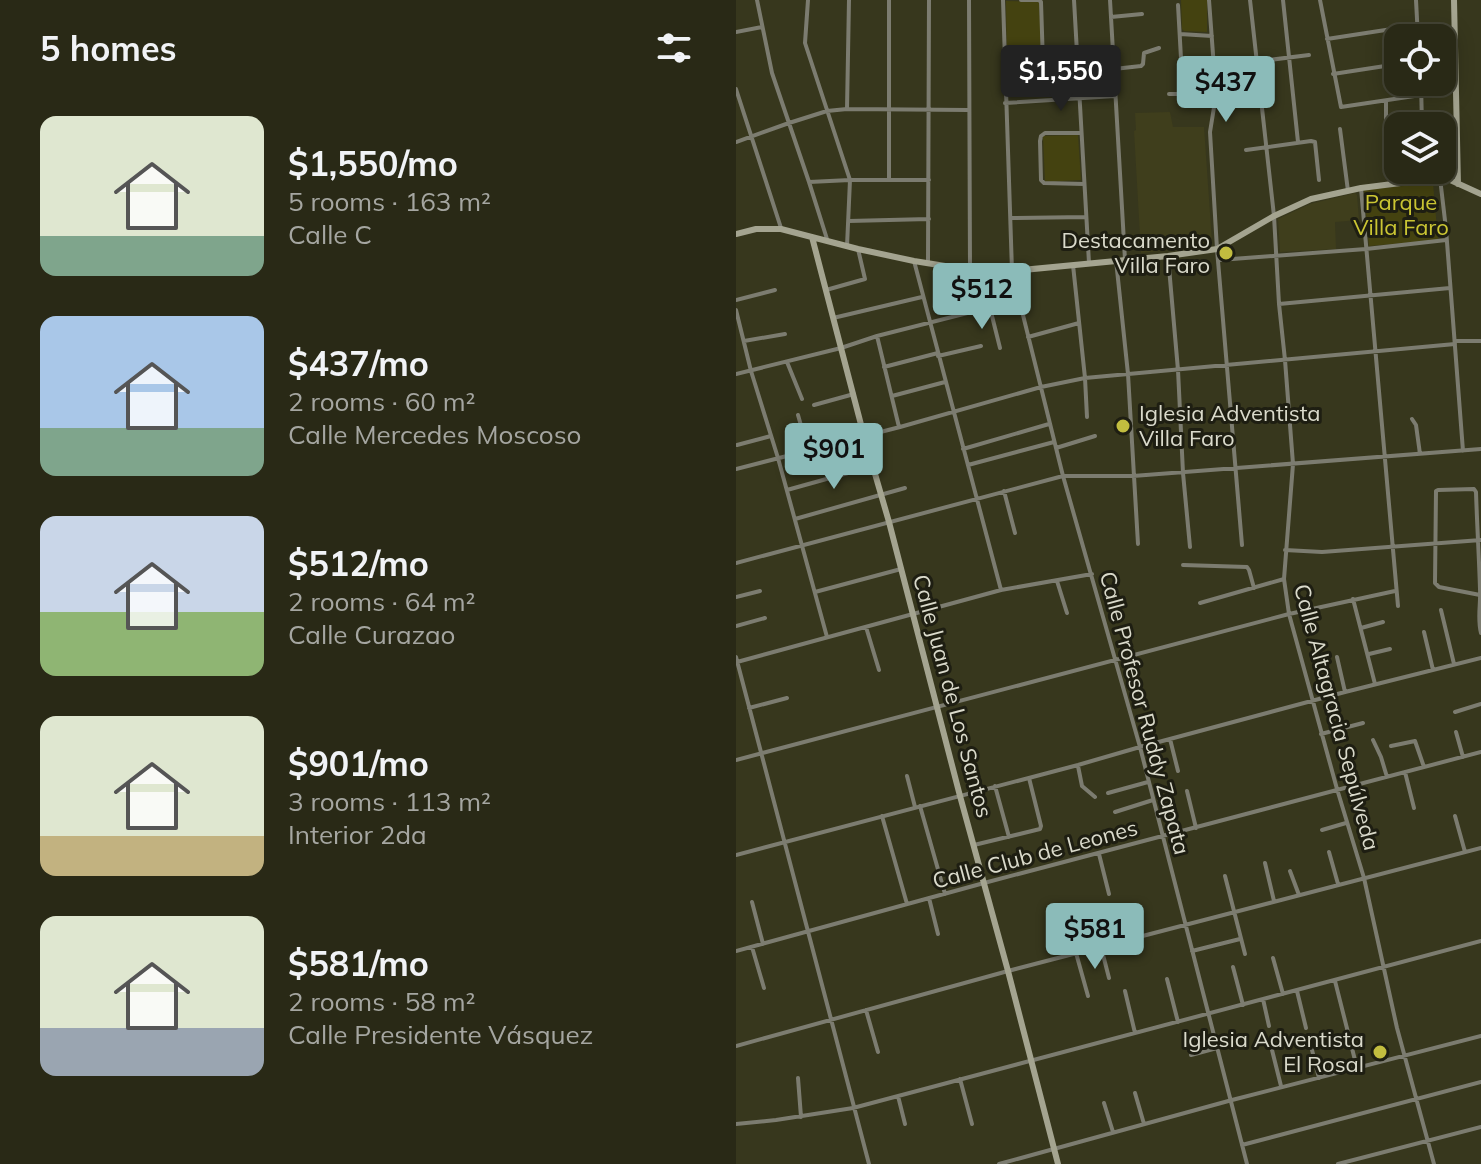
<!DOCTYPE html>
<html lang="en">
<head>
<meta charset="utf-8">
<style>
  body { margin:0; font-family:Mulish,sans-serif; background:#31311f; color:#f1f3f6; height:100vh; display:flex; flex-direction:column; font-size:30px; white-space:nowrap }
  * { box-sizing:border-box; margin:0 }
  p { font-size:26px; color:#a5a6a1 }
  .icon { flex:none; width:44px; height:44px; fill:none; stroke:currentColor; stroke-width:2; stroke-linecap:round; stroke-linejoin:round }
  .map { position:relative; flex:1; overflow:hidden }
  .side { display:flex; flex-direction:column; background:#292916; width:736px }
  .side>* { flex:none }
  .controls { position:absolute; left:648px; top:24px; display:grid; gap:16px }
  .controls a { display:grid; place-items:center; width:72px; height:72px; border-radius:16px; background:#292916; box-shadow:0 4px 20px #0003,0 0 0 2px #454535; font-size:40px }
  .price { position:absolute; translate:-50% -68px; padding:0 18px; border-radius:8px; background:#8bbbb9; color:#111; font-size:26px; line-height:52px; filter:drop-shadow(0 2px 4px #0008) }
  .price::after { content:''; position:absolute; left:50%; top:48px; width:24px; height:18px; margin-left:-12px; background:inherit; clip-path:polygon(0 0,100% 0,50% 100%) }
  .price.active { background:#222; color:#fff }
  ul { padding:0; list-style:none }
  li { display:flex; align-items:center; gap:24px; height:200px; padding:0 40px }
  li span { display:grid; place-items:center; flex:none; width:224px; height:160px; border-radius:16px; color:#555 }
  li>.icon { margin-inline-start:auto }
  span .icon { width:96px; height:96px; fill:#fffc; stroke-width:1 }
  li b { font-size:34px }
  h2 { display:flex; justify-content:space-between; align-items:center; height:96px; padding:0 40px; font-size:34px }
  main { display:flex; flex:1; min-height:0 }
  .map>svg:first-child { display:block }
</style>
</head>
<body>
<main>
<section class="side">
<h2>5 homes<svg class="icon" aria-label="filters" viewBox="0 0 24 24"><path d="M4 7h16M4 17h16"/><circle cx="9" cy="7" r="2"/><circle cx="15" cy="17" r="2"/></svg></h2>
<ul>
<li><span style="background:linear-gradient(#dfe7d0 75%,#7fa58c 0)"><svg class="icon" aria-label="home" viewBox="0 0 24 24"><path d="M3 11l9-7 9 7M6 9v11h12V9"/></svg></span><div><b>$1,550/mo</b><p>5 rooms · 163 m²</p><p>Calle C</p></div></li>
<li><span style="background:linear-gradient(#a9c7e8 70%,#7fa58c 0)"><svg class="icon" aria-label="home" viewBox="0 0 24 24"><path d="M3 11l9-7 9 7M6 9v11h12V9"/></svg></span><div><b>$437/mo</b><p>2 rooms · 60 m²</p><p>Calle Mercedes Moscoso</p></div></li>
<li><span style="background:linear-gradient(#c9d6e8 60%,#8fb573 0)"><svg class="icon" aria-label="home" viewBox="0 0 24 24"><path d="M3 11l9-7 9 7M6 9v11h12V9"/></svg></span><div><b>$512/mo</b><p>2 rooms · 64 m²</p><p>Calle Curazao</p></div></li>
<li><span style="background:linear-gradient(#dfe7d0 75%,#c2b280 0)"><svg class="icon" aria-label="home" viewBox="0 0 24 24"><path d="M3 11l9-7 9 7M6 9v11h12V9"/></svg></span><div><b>$901/mo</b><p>3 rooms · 113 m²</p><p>Interior 2da</p></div></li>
<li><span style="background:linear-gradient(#dfe7d0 70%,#9aa5b1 0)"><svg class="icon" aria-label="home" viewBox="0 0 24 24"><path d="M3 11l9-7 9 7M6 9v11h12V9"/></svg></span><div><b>$581/mo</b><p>2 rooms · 58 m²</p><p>Calle Presidente Vásquez</p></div></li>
</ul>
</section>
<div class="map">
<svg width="745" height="1164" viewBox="0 0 745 1164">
  <rect width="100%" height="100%" fill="#37371d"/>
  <path fill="#3f3e1c" d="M 434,112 L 437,127 L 468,127 L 476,242 L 472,246 L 405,253 L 398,131 L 400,130 L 399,113 Z
    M 619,193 L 621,195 L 623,220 L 599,222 L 600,249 L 544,252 L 542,219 L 574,204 Z"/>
  <path fill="#444210" d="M 445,0 L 471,0 L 471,32 L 448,31 L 446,29 Z
    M 270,1 L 303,2 L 306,61 L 271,64 Z
    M 342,135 L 345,180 L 309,182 L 307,136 Z
    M 697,183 L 702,240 L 633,246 L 628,190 Z"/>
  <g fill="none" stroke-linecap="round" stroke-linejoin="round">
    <path stroke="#7c7c70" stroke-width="4" d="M 21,0 L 36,73 L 73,182 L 91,239
      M 72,0 L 69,43 L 114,180 L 111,246
      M 233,0 L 234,270
      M 267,0 L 276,271 L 327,476 L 404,747 L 511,1164
      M 338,0 L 353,263
      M 374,0 L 389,260
      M 473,0 L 480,95 L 474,132 L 481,249 L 506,545
      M 514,0 L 538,216 L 543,304 L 549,360 L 557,464 L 548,579 L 553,614 L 601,789 L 628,878 L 661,1028 L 698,1164
      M 547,0 L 562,142
      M 584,0 L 605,107 L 685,95
      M 680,0 L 682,38
      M 442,5 L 447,94 L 480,95
      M 375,17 L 406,14
      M 0,32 L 26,27
      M 444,34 L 476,36
      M 591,39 L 682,25
      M 706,57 L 719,54
      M 501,64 L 573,55
      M 269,67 L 307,63 L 305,2 L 303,0 L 285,0
      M 378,69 L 405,66 L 407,64 L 408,53 L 423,48
      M 597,74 L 662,64
      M 685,82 L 686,126
      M 0,89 L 45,228
      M 433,94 L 447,94
      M 269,103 L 379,96
      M 111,109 L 113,0
      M 650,127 L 650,101
      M 604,129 L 612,191
      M 345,133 L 309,133 L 305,136 L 304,141 L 305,180 L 308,183 L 348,184
      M 0,142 L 53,123 L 91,111 L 111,109 L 232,110
      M 510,150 L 575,141 L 579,142 L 583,180
      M 704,178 L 710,229 L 727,451
      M 153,180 L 153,0
      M 73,182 L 114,180 L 193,180
      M 625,188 L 662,606
      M 275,218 L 350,217
      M 113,221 L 193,219
      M 432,256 L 442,370 L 447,473 L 454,547
      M 380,260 L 392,374 L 402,544
      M 483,260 L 630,249 L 710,240
      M 178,261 L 265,590
      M 192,263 L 193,0
      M 337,265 L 349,378 L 351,417
      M 90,290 L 129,279 L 122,249
      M 0,300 L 39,290
      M 543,304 L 714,288
      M 254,308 L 264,348
      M 0,310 L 15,371 L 42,458 L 91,637
      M 97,318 L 186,297
      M 141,336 L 163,427
      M 292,337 L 343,323
      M 8,341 L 49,334
      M 719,341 L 745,341
      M 202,356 L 245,346
      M 51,362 L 66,399
      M 148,367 L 202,353
      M 0,374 L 105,348 L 141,336 L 283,300
      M 156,396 L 209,382
      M 78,405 L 118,394
      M 62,415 L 72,450
      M 676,419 L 680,425 L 684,454
      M 1,445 L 35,436
      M 320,448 L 359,436
      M 227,449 L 313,424
      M 232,465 L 318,442
      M 0,469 L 164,427 L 305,387 L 349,378 L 719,344
      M 51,490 L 137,466
      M 268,491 L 279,533
      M 59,519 L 169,488
      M 549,550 L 586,552 L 745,540
      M 0,563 L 327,476 L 397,476 L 745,449
      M 447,565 L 511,567 L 513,570 L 518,588
      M 321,581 L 331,613
      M 79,592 L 165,569
      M 744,595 L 703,587 L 699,583 L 700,491 L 702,490 L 738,489 L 740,492 C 741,524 743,556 744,589 C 745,604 741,618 745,633
      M 0,597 L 24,591
      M 617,599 L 639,684
      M 464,603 L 548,579
      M 705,610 L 718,664
      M 0,626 L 29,618
      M 130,627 L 143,670
      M 625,628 L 647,622
      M 688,632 L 697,670
      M 633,654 L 654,649
      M 0,657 L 133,1164
      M 601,657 L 609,692
      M 1,662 L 265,590 L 356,574
      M 13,708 L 51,698
      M 719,712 L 745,704
      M 720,732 L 727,757
      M 585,734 L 627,723
      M 434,739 L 442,771
      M 637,740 L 645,757 L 651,777
      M 655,746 L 679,741 L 688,767
      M 0,760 L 553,614 L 659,591
      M 342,766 L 346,786 L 359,797
      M 669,772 L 678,808
      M 171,776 L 179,807
      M 259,786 L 273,837
      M 451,791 L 460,828
      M 372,793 L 412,782
      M 184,806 L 209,894
      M 379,812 L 417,800
      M 146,816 L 171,904
      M 719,816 L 729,852
      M 586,830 L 610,823
      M 238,845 L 304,829 L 305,826 L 293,778
      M 593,852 L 602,884
      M 363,854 L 373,894
      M 0,855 L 342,765 L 404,747 L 609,692 L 745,658
      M 529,863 L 538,901
      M 554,871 L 563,895
      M 489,876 L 509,954
      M 193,898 L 202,934
      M 16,902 L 27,944
      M 375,910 L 384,942
      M 16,947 L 28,988
      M 365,947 L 373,978
      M 0,951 L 248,883 L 745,752
      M 456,951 L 504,939
      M 340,953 L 352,996
      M 537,958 L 547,994
      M 497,967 L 507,1005
      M 431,979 L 442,1022
      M 599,981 L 621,1068
      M 389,991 L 399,1033
      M 561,991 L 570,1028
      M 527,999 L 533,1026
      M 130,1010 L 142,1052
      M 574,1042 L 583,1078
      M 0,1046 L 272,971 L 745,848
      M 536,1050 L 545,1086
      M 455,1055 L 481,1048
      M 62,1078 L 65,1117
      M 224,1079 L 236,1124
      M 399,1093 L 408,1124
      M 162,1096 L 169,1124
      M 368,1103 L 377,1132
      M 0,1124 L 40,1120 L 117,1108 L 745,941
      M 506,1145 L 745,1082
      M 263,1164 L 496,1100 L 745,1036
      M 602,1164 L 745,1127"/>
    <path stroke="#a4a490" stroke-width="6" d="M 718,0 L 722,184
      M 0,234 L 20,229 L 45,229 L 122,249 L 178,261 L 234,270 L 276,271 L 432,256 L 481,249 L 538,216 L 575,199 L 625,188 L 704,178 L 712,179 L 745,194
      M 76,237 L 128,436 L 153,522 L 224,796 L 272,971 L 322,1164"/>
  </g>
  <g fill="#c2bd3f" stroke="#1e1e12" stroke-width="3">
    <circle cx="490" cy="253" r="8"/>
    <circle cx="387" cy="426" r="8"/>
    <circle cx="644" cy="1052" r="8"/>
  </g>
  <g text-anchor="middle" stroke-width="6" stroke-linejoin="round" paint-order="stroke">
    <g font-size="22" fill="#cbc633" stroke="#1e1e12">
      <text x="665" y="210">Parque<tspan x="665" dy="25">Villa Faro</tspan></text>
    </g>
    <g font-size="22" fill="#dadacb" stroke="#1e1e12" text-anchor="end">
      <text x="474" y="248">Destacamento<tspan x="474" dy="25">Villa Faro</tspan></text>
      <text x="403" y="421" text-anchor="start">Iglesia Adventista<tspan x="403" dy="25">Villa Faro</tspan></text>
      <text x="628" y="1047">Iglesia Adventista<tspan x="628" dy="25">El Rosal</tspan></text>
    </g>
    <g font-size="22" fill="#dadacb" stroke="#1e1e12">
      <text transform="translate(217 696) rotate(75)" y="8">Calle Juan de Los Santos</text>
      <text transform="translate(409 713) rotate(75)" y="8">Calle Profesor Ruddy Zapata</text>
      <text transform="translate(601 717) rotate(75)" y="8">Calle Altagracia Sepúlveda</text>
      <text transform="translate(299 854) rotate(-15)" y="8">Calle Club de Leones</text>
    </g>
  </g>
</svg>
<div class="controls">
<a><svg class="icon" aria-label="locate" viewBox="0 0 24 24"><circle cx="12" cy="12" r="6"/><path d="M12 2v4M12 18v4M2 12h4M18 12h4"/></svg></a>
<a><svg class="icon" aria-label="layers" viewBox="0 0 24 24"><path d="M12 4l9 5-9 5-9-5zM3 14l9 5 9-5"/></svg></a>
</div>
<b class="price active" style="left:325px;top:113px">$1,550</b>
<b class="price" style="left:490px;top:124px">$437</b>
<b class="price" style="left:246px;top:331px">$512</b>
<b class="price" style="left:98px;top:491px">$901</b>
<b class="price" style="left:359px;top:971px">$581</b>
</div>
</main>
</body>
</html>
